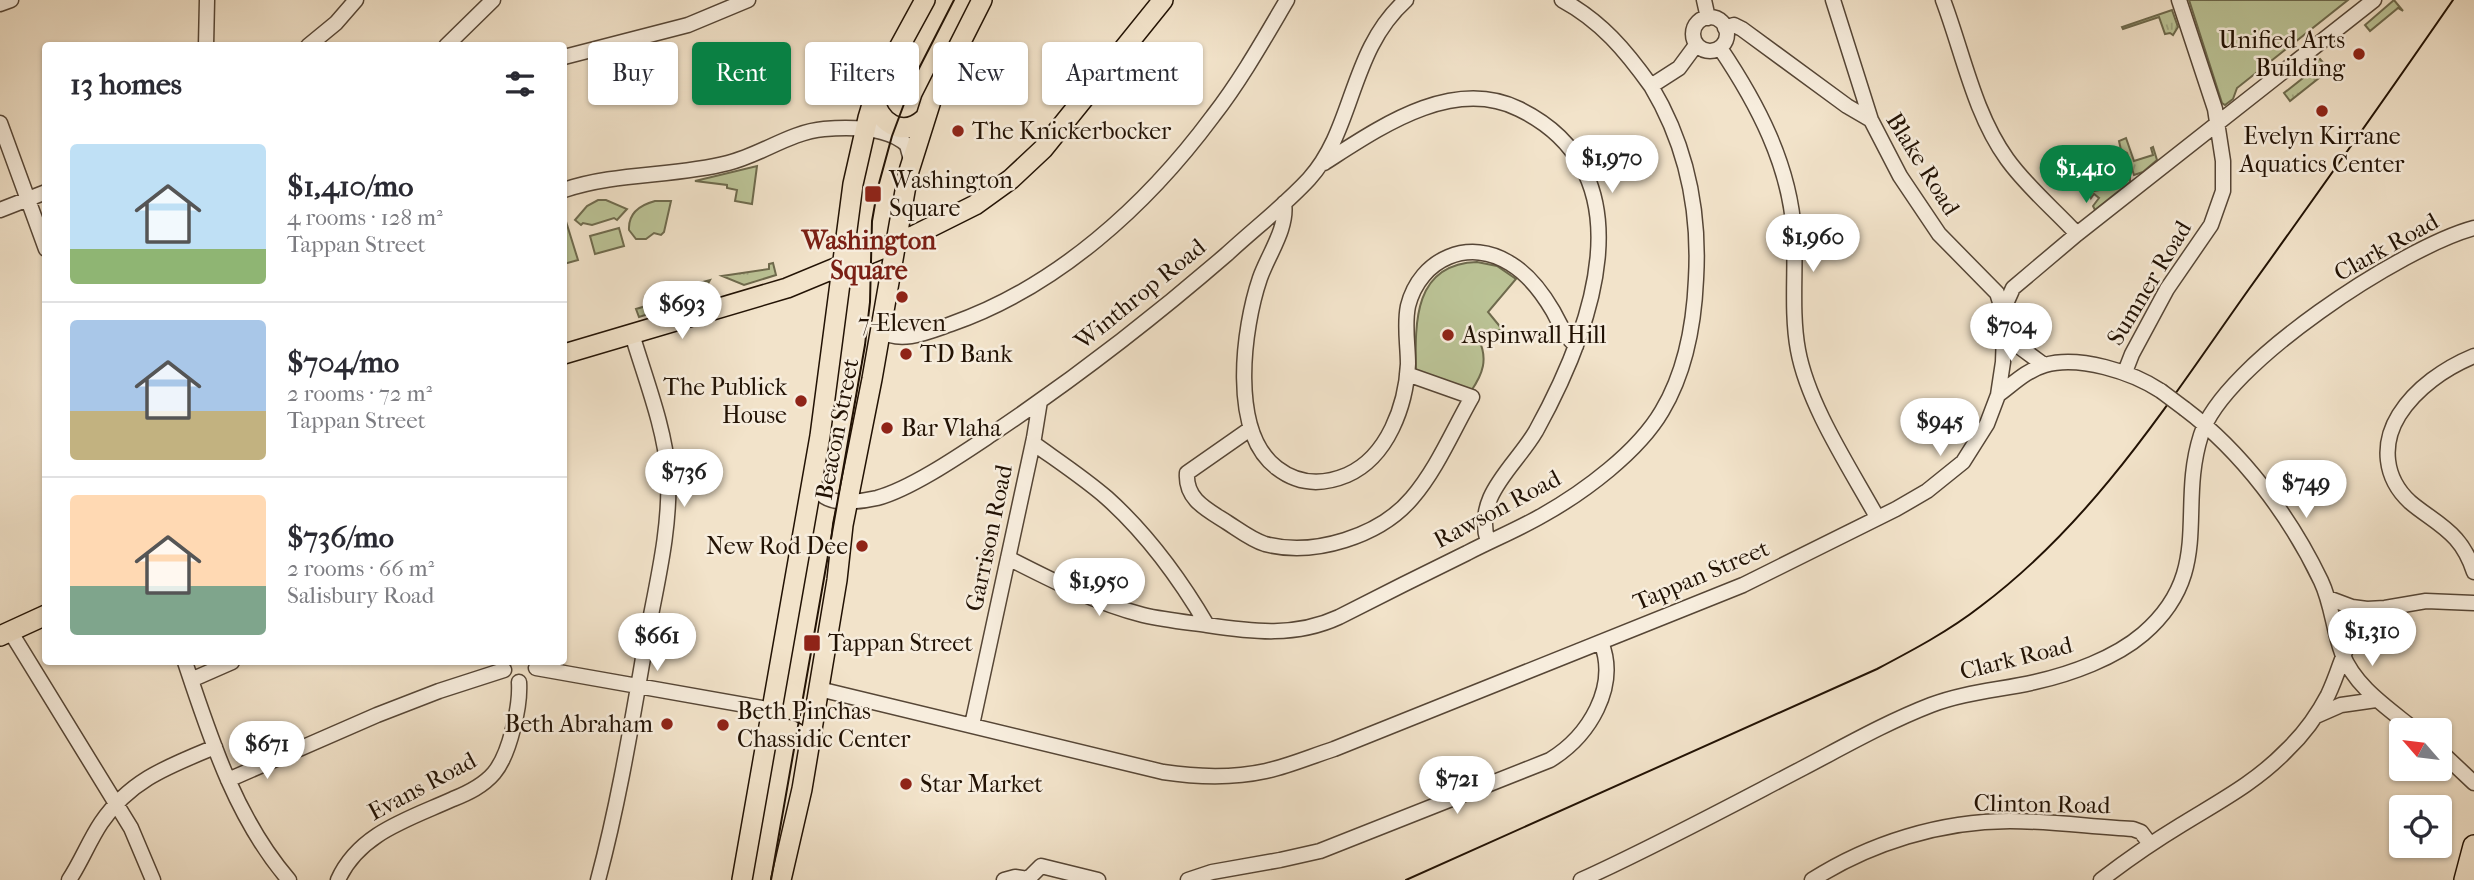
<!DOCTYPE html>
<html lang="en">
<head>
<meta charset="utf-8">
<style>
  body { margin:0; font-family:"IM FELL French Canon",serif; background:#f7f7f7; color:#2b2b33; height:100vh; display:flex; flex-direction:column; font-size:26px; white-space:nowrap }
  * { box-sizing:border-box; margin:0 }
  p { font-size:23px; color:#7c7c81 }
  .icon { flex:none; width:38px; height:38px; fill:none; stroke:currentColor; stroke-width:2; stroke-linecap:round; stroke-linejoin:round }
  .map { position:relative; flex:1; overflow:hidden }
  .sheet { position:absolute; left:42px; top:42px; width:525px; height:623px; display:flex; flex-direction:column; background:#fff; border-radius:7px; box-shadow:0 2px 5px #0004 }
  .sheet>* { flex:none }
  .top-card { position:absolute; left:588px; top:42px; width:665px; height:63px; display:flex; gap:14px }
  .needle { width:46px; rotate:298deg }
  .buttons { position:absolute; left:2389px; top:718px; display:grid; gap:14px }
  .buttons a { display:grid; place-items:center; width:63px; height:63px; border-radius:7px; background:#fff; box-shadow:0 2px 5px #0004; font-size:35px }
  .price { position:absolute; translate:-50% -60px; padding:0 16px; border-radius:24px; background:#fff; color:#222; font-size:23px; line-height:46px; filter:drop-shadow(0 2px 4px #0008) }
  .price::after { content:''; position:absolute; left:50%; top:42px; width:21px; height:16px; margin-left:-10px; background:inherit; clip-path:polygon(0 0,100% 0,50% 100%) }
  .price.on { background:#0b8043; color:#fff }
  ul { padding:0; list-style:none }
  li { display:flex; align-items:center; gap:21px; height:175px; padding:0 28px }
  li+li { border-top:2px solid #e1e1e2 }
  li span { display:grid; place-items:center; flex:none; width:196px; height:140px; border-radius:7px; color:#555 }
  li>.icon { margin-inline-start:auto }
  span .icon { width:84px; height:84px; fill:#fffc; stroke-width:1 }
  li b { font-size:30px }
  h2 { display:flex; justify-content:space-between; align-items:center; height:84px; padding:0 28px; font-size:30px }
  .tag { padding:0 24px; border-radius:7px; background:#fff; box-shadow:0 2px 5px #0004; font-size:24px; line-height:63px }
  .tag.on { background:#0b8043; color:#fff }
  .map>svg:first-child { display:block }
</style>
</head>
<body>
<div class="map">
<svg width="2474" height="880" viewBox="0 0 2474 880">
  <defs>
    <pattern id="grass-tufts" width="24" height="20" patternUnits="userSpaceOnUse" patternTransform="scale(1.75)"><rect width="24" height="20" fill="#bbc396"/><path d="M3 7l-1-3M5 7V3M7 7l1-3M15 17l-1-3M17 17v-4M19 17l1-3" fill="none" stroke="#a0a680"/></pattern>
  </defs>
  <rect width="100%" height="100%" fill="#f2e3ca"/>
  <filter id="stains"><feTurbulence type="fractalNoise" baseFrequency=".00286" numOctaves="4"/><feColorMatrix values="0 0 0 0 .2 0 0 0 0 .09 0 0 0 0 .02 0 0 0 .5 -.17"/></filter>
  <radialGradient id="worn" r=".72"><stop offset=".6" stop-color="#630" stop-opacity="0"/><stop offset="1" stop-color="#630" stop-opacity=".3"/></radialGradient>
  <path fill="url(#grass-tufts)" stroke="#6e6a4d" stroke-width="2" d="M 2394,0 L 2403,11 L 2398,8 L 2370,31 L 2365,25 Z
    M 2172,10 L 2178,27 L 2173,35 L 2170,33 L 2165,34 L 2159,17 L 2123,29 L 2122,27 Z
    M 2320,59 L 2329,70 L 2290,101 L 2284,93 L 2313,70 L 2310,66 Z
    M 2126,138 L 2134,161 L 2153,155 L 2151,148 L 2153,147 L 2157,160 L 2143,172 L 2134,175 L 2127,153 L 2121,150 L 2119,141 Z
    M 2130,177 L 2130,182 L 2095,210 L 2093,206 L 2099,198 L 2094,194 L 2091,198 L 2089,192 L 2110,188 Z
    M 773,263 L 776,275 L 744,285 L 722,276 L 769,269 L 769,264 Z
    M 710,280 L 700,298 L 639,317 L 636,309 L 700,290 L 699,283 Z"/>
  <path fill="#bbc396" stroke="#6e6a4d" stroke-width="2" d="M 2189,0 L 2348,0 L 2237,88 L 2233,99 L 2225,105 L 2222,103 Z
    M 757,166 L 752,204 L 735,201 L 737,190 L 727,188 L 727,185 L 695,181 Z
    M 598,200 L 606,200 L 627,209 L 617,220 L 614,218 L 592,225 L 583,223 L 581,225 L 575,220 L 587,206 Z
    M 655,201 L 671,201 L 664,232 L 661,235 L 654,233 L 646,239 L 636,239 L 629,230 C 628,213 640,205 655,201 Z
    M 564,215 L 578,260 L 564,264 Z
    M 619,228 L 624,246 L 595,254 L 590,236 Z
    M 1477,262 L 1497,266 L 1516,279 L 1488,312 L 1502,329 L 1479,340 C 1488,359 1483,374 1471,391 L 1416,372 C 1415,323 1413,264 1477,262 Z"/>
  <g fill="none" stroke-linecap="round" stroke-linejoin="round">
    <g stroke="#564636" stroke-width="17">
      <path id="minor" d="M 1562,0 C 1601,21 1626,51 1651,86
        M 1704,0 L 1708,18
        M 1833,0 L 1871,120 L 1900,176 L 1939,234 L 1997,293 L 2004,315 L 2021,348 L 2044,365
        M 1943,0 C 1963,53 1974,113 2007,159 C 2027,187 2054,209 2077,234
        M 0,4 L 11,0
        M1693 34a17 17 0 1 1 34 0a17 17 0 1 1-34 0Z
        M 1725,28 L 1734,25 L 1742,29 L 1847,106 L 1871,120
        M 206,46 L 207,0
        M 308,46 L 336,23 L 356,0
        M 446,46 L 493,0
        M 1720,48 C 1757,103 1790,165 1794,233 C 1796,271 1791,312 1798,350 C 1808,405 1850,468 1877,517
        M 564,57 L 688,25 L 748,0
        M 0,123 L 46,249
        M 1324,163 C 1379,128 1452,76 1519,109 C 1652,174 1590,333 1536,431 C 1515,467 1473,496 1488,542
        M 564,190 C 617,172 674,177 728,163 C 761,155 790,132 824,129 C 849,127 888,127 907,145 L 911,160
        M 1284,203 C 1288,228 1268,255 1260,278 C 1243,328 1229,432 1277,468 C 1299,485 1323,485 1347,475 C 1388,457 1406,405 1408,364 C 1408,345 1404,325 1408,306 C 1420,258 1470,237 1511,264 C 1529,275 1543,294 1553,311 C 1560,324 1565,336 1576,346
        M 0,210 L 46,192
        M 880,331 C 902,344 928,332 951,324 C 1057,287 1147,205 1213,116 C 1241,80 1264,39 1287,0
        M 2474,356 C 2445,368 2416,388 2399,415 C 2381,444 2384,478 2410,502 C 2425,515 2443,524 2456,539 C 2464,548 2470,560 2474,572
        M 2125,372 L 2132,354 L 2167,289 L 2211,225 L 2223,191 L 2223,161 L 2215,109 L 2179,0
        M 1998,395 C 2013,384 2027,370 2045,365 C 2079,355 2132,372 2161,391
        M 2185,409 C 2242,452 2290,516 2321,581 C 2332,604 2333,629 2342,653 C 2355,687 2388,708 2415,730
        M 1250,429 L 1187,473 C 1185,500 1208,510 1228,523 C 1239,530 1252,540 1265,544 C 1314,557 1380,536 1412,498 C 1437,469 1453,430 1472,397 L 1407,374
        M 1033,443 C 1058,461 1084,478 1107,498 C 1147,534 1180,579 1207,625
        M 812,481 C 816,487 819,493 825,497 C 837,505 864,501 877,498 C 911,489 962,454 992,434 C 1074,379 1152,319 1227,254 C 1254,229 1284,206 1309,179 C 1355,128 1349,51 1406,0
        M 1008,558 C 1051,580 1096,603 1143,615 C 1164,620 1185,622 1207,625 C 1253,632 1296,637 1339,617 C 1382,595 1424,574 1467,553 C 1492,540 1519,529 1543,515 C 1584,492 1638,452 1662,411 C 1686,371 1694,325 1696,279 C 1700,210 1687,146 1651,86 L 1679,68 L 1696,45
        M 2328,598 L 2352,607 L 2367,609 L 2385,608 L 2426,601 L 2474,603
        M 10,631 L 131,828 L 153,880
        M 185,662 C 210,737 236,819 289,880
        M 536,668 L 773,710
        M 191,680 L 232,662
        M 819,689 L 1163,772 C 1196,777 1234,778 1266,771 C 1289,766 1312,756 1334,749 L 1743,585 L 1896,509 L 1927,491 L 1963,462 L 1987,424 L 1998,395 L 2003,362 L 2005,306 L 2013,288 L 2077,234 L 2374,0
        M 2316,716 L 2341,705 L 2376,700
        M 972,725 L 1034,438 L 1040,401
        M 2440,751 L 2474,783
        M 228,780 L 377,715 L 439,691 L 504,670
        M 69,880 C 81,862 89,841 101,823 C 130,780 169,766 215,747
        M 338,880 C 359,833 409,819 453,799 C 468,793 483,786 494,773 C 504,761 509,745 513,729 C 517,714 520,698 519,682
        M 598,880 C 619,802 632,721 646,641 C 656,586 671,529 668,473 C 665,428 645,378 632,334
        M 1004,880 L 1015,877 L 1028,879 L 1041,866 L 1098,880
        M 1188,880 L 1212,872 L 1280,860 L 1320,851 L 1550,760 C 1589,736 1619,687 1601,642
        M 1581,880 C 1656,846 1730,806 1803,768 C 1845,746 1887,722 1931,705 C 1965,692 2000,690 2035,682 C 2071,674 2115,658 2143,634 C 2215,572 2177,510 2201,435 C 2223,364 2403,247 2474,228
        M 1812,880 C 1870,843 1941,821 2010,821 C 2051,821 2093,827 2133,829 L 2141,832 L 2150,844
        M 2101,880 C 2127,860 2153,842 2181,825 C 2218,802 2255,783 2286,751 C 2303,735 2317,716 2328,695 C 2348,652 2340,638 2385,608"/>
    </g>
    <g stroke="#221204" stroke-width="22">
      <path id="major" d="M 874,96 C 877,122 902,139 924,119
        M 564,354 L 787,288 L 915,235 L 975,205 L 1011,179 L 1043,149 L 1163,0
        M 0,636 L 46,615
        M 768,735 C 787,723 798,731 809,747
        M 742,880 L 820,436 L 853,184 L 868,118 L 877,88 L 925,0
        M 781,880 L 802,789 L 837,580 L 843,525 L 872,379 L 908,174 L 931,101 L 982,0"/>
    </g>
    <g stroke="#221204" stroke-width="24">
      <path id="highway" d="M 2465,880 L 2474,846"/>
    </g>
    <use href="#minor" stroke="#f7eddd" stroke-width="14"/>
    <use href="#major" stroke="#f2e3ca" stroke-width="19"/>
    <use href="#highway" stroke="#f2e3ca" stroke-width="21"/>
    <path stroke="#221204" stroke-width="2" d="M 771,880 L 865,345 L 870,302 L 872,221 L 878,187 L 892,136 L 913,80 L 954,0
      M 1406,880 L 1877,669 C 1913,650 1949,631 1981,606 C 2094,521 2168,403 2249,289 C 2318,193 2386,97 2453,0"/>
    <g stroke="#564636" stroke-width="17" stroke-linecap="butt">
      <path id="minor-bridge" d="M 2161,391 L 2185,409"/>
    </g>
    <use href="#minor-bridge" stroke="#f7eddd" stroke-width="14"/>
  </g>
  <g fill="#8f2418" stroke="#f7eddd" stroke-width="2.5">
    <circle cx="2359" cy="54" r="7"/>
    <circle cx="2322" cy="111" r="7"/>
    <circle cx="958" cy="131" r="7"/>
    <rect x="864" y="185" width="18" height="18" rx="3.5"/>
    <circle cx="902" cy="297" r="7"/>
    <circle cx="1448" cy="335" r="7"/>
    <circle cx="906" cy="354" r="7"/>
    <circle cx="801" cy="401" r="7"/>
    <circle cx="887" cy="428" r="7"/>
    <circle cx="862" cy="546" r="7"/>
    <rect x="803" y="634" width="18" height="18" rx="3.5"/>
    <circle cx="667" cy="724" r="7"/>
    <circle cx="723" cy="725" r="7"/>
    <circle cx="906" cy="784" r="7"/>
  </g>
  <g text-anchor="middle" stroke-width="5" stroke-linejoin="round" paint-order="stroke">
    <g font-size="24" fill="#221204" stroke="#f7eddd" text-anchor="start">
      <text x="2345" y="48" text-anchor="end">Unified Arts<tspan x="2345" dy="28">Building</tspan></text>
      <text x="972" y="139">The Knickerbocker</text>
      <text x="2322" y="144" text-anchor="middle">Evelyn Kirrane<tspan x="2322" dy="28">Aquatics Center</tspan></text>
      <text x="889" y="188">Washington<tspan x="889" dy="28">Square</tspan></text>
      <text x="902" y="331" text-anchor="middle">7-Eleven</text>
      <text x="1462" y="343">Aspinwall Hill</text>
      <text x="920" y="362">TD Bank</text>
      <text x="787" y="395" text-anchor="end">The Publick<tspan x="787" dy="28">House</tspan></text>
      <text x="901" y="436">Bar Vlaha</text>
      <text x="848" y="554" text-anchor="end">New Rod Dee</text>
      <text x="828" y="651">Tappan Street</text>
      <text x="737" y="719">Beth Pinchas<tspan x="737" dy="28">Chassidic Center</tspan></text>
      <text x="653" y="732" text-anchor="end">Beth Abraham</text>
      <text x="920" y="792">Star Market</text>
    </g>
    <g font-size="24" fill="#221204" stroke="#f7eddd">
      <text transform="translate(1923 164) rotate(58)" y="8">Blake Road</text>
      <text transform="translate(2386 247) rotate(-29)" y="8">Clark Road</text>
      <text transform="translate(2149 283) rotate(-59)" y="8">Sumner Road</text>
      <text transform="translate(1140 294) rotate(-39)" y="8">Winthrop Road</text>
      <text transform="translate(837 429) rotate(-79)" y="8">Beacon Street</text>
      <text transform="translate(1497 509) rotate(-28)" y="8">Rawson Road</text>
      <text transform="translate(989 538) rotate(-78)" y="8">Garrison Road</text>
      <text transform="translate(1701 575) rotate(-23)" y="8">Tappan Street</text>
      <text transform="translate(2016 658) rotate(-14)" y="8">Clark Road</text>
      <text transform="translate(422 786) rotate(-28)" y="8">Evans Road</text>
      <text transform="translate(2042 804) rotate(1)" y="8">Clinton Road</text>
    </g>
    <g font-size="26" font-weight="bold" fill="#7a1f14" stroke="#f7eddd">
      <text x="869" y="249">Washington<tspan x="869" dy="30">Square</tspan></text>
    </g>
  </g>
  <rect width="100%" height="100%" filter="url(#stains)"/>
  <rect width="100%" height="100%" fill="url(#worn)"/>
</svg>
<div class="buttons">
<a><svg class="needle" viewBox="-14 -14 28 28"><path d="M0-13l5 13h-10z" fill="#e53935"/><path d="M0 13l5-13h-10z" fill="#7c7c81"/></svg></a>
<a><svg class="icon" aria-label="locate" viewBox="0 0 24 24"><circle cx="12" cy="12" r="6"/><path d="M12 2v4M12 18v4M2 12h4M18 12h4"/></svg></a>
</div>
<b class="price" style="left:1612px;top:195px">$1,970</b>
<b class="price on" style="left:2086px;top:205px">$1,410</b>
<b class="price" style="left:1813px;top:274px">$1,960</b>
<b class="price" style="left:682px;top:341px">$693</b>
<b class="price" style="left:2011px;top:363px">$704</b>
<b class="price" style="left:1940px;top:458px">$945</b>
<b class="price" style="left:684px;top:509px">$736</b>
<b class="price" style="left:2306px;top:520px">$749</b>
<b class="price" style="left:1099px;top:618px">$1,950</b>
<b class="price" style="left:2372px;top:668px">$1,310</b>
<b class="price" style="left:657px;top:673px">$661</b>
<b class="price" style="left:267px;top:781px">$671</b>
<b class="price" style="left:1457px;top:816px">$721</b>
<div class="top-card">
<a class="tag">Buy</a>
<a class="tag on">Rent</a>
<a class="tag">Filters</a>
<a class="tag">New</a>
<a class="tag">Apartment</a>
</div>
<section class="sheet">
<h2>13 homes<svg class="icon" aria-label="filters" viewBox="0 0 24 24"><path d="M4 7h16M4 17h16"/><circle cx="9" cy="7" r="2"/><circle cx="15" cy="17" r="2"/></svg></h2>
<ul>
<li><span style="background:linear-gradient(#bfe0f5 75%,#8fb573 0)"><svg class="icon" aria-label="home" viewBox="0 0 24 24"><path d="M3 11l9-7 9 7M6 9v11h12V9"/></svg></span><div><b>$1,410/mo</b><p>4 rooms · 128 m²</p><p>Tappan Street</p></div></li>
<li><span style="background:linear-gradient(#a9c7e8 65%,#c2b280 0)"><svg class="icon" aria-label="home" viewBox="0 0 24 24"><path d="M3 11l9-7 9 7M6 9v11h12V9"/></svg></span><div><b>$704/mo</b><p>2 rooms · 72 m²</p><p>Tappan Street</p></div></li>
<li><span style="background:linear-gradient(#ffd9b3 65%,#7fa58c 0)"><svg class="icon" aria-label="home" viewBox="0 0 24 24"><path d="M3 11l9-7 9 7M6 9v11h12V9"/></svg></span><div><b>$736/mo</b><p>2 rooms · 66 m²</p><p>Salisbury Road</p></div></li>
</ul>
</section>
</div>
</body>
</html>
